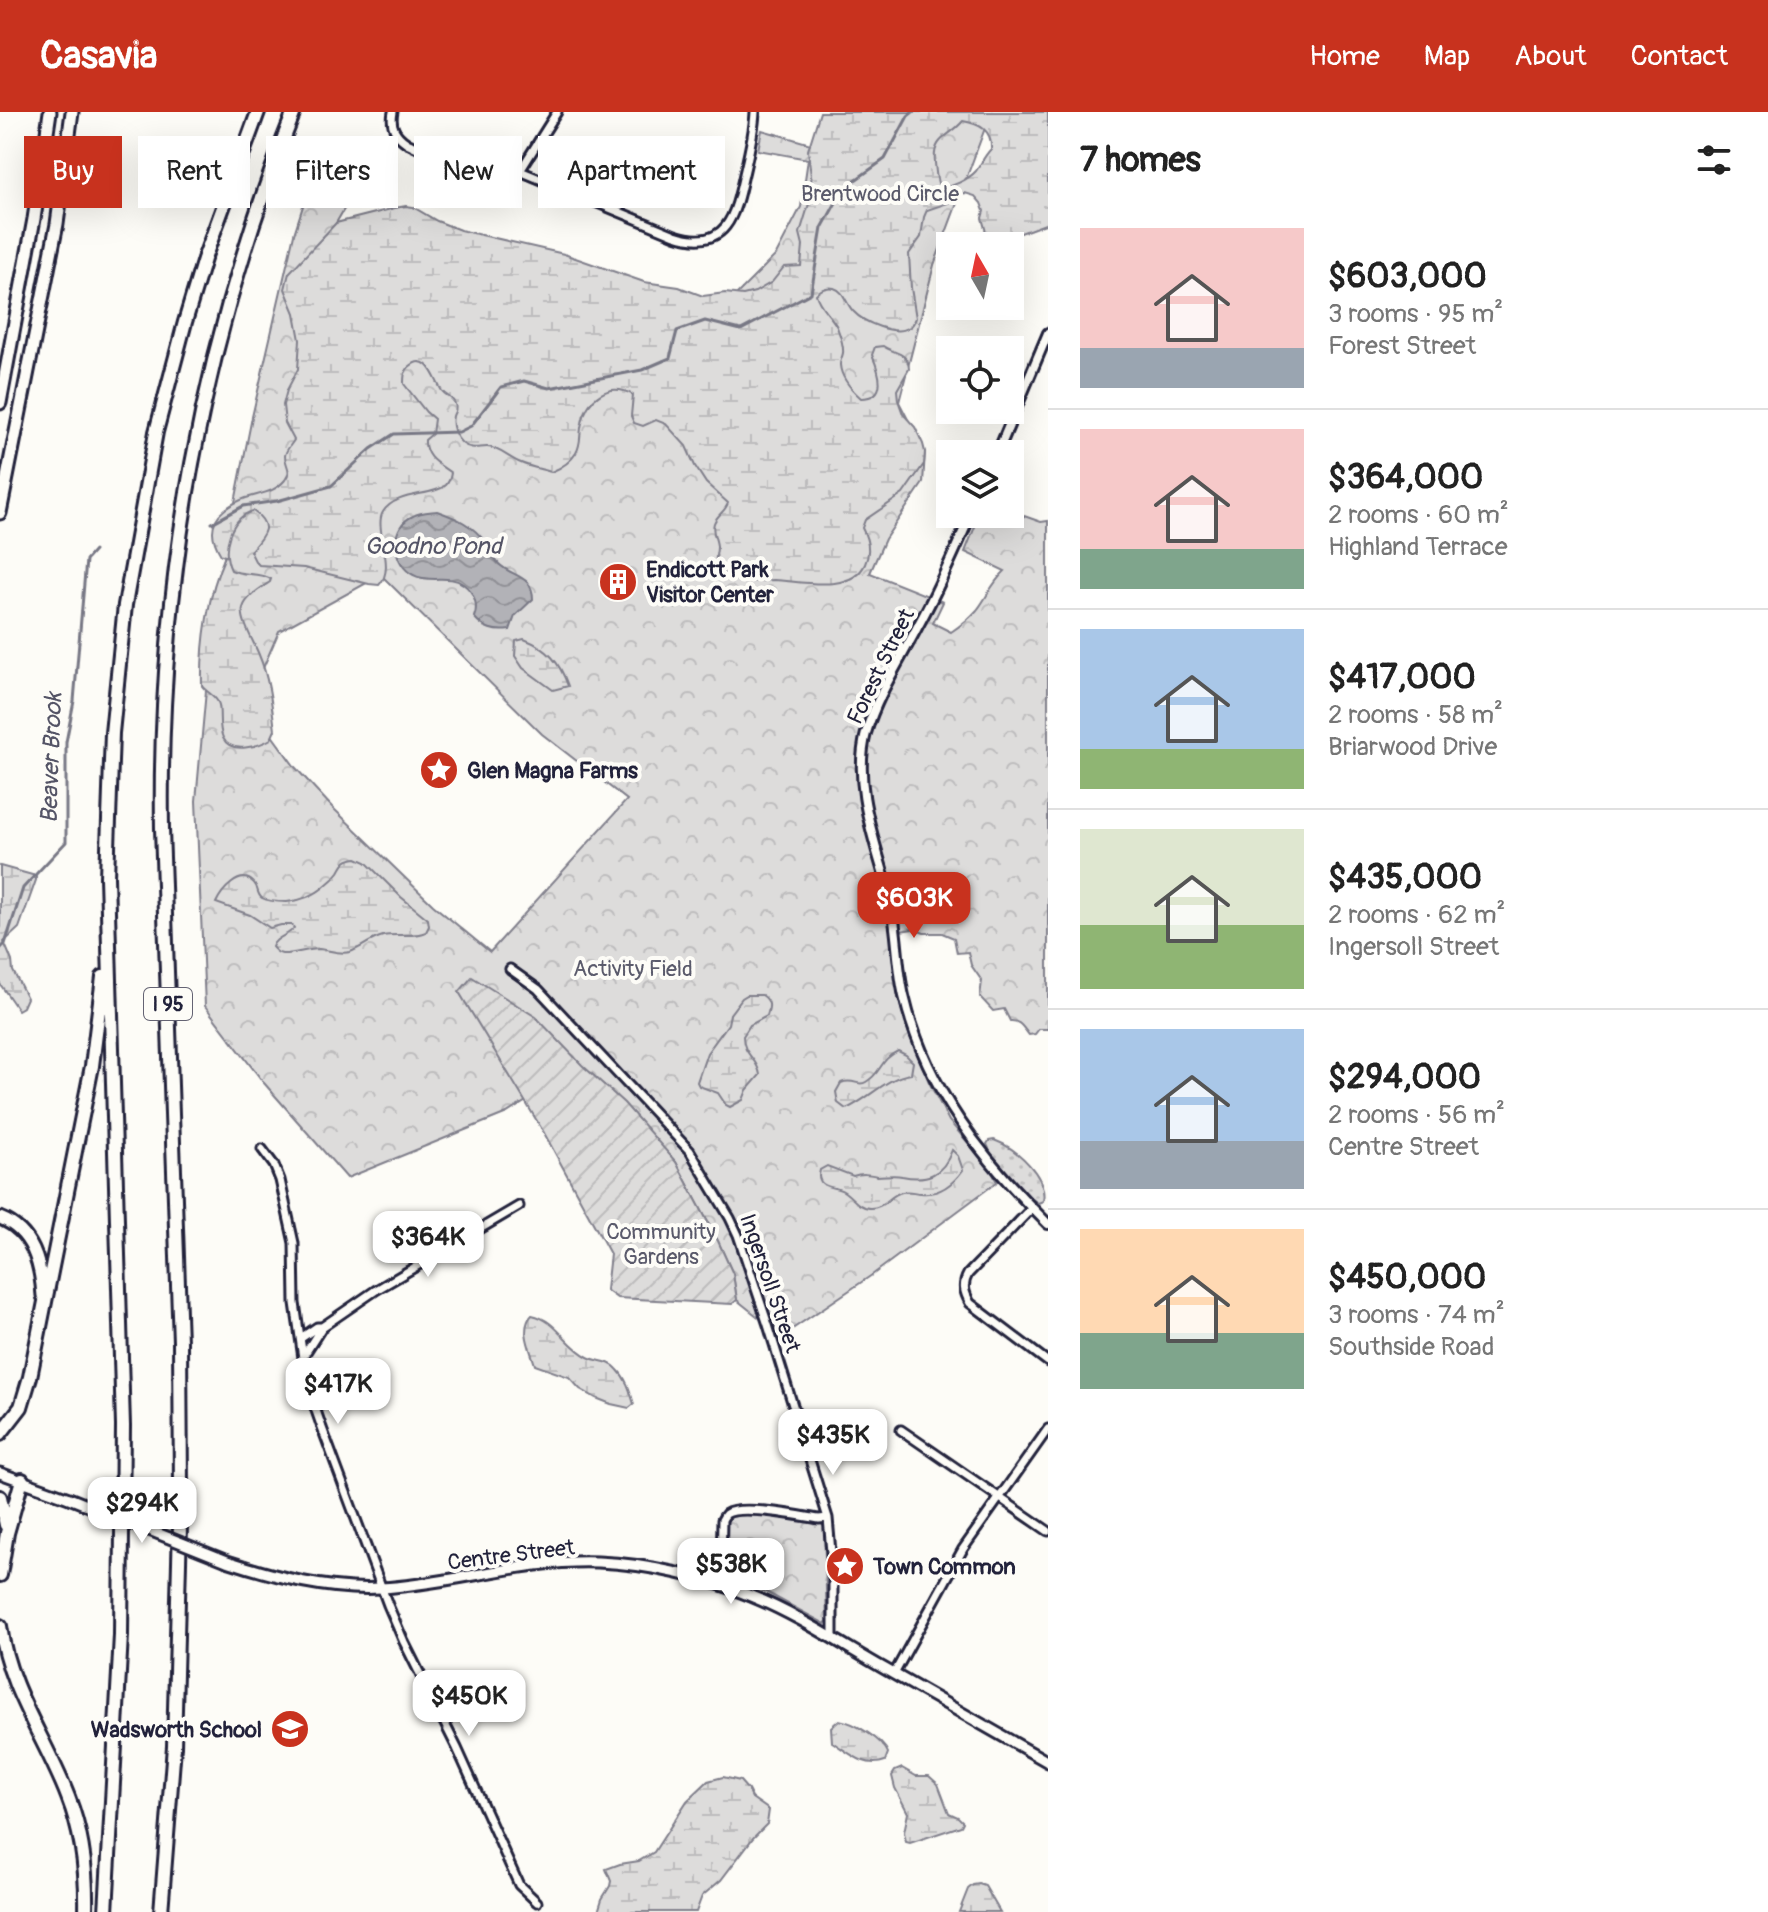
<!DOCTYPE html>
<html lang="en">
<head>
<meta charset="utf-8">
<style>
  body { margin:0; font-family:Pangolin,sans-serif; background:#f2f2f2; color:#222; height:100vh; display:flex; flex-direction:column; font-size:30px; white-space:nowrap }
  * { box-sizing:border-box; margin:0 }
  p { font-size:26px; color:#767676 }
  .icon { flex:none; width:44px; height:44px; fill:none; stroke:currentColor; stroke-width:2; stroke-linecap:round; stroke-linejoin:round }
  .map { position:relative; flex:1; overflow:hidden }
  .details { display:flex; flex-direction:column; background:#fff; width:720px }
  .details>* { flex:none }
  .guide { position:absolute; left:24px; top:24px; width:760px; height:72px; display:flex; gap:16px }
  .needle { width:52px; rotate:351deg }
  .controls { position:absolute; left:936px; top:120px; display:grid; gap:16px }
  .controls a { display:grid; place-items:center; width:88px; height:88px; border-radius:0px; background:#fff; box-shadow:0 8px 32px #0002; font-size:40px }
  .price { position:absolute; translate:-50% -68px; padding:0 18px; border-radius:16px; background:#fff; color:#222; font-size:26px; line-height:52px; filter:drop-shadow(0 2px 4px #0008) }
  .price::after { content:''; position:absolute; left:50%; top:48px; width:24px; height:18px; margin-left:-12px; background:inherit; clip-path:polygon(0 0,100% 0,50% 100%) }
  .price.active { background:#c8321e; color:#fff }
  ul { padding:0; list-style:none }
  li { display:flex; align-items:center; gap:24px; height:200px; padding:0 32px }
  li+li { border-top:2px solid #e0e0e0 }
  li span { display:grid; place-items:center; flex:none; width:224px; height:160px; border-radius:0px; color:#555 }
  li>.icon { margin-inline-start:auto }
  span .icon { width:96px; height:96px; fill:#fffc; stroke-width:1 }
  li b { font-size:34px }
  h2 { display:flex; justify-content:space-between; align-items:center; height:96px; padding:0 32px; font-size:34px }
  .tag { padding:0 28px; border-radius:0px; background:#fff; box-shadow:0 8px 32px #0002; font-size:28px; line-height:72px }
  .tag.active { background:#c8321e; color:#fff }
  header { display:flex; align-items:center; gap:48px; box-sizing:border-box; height:112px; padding:0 40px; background:#c8321e; color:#fff }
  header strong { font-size:38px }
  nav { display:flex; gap:44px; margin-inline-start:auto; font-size:28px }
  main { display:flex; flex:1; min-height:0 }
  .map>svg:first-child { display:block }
</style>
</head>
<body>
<header>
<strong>Casavia</strong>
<nav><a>Home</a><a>Map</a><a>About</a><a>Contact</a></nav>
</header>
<main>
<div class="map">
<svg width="1048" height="1800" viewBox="0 0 1048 1800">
  <defs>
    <pattern id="grass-dots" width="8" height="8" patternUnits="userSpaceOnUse" patternTransform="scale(2)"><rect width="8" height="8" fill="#dddcdb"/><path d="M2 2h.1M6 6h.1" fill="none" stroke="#bdbcbd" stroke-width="1.8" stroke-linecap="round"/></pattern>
    <pattern id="forest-crowns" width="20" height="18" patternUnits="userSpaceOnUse" patternTransform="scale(2)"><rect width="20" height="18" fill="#dddcdb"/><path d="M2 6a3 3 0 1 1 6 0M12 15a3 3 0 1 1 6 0" fill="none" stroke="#bdbcbd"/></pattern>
    <pattern id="wetland-marsh" width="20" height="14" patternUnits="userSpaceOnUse" patternTransform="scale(2)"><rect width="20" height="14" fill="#dddcdb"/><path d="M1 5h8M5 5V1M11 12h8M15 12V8" fill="none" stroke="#bdbcbd"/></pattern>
    <pattern id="garden-furrows" width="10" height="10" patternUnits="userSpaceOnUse" patternTransform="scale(2)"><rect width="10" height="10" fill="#dddcdb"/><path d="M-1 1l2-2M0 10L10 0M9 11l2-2" fill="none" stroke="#bdbcbd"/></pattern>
    <pattern id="water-waves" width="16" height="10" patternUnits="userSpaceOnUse" patternTransform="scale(2)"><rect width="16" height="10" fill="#b2b2b7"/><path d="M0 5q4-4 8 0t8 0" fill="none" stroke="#909096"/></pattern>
  </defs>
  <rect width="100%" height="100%" fill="#fdfcf7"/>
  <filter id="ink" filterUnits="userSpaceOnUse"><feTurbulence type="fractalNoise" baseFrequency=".0125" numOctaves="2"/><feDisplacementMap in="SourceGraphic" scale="16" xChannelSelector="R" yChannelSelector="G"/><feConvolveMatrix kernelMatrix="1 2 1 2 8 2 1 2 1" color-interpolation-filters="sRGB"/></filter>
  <g filter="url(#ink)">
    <path fill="url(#grass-dots)" stroke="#807f8b" stroke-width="2" d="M 994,1028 C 1016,1036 1048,1064 1043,1089 L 1038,1091 L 1031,1086 L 991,1042 L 987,1032 L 989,1029 Z"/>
    <path fill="url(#forest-crowns)" stroke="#807f8b" stroke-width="2" fill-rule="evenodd" d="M 991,0 L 934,153 L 899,290 L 925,340 L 923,371 L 885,427 L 870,461 L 943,490 L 933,511 L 951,520 C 960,514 970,506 977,498 C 988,484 991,472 1005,459 L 965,440 L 980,402 L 1010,402 L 1010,399 L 1041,410 L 1048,409 L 1048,917 L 1039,917 L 1035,922 L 1029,923 C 1023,916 1020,908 1010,909 L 1004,897 L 993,899 L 980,885 L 982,869 L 971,853 L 968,840 L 957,841 L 954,826 L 942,821 L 924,821 L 913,817 L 894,820 L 898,886 L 909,922 L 929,970 L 949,1009 L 990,1056 L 997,1070 L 872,1163 L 782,1224 L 737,1188 L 733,1162 L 718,1129 L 676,1050 L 582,954 L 507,1001 L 347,1066 L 264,971 L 205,894 L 196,689 L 213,501 L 252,305 L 294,122 L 320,41 L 368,67 L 350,87 L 336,111 L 341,120 L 707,212 L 776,143 L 801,95 L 808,47 L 758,38 L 762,18 L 814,33 ZM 381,463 L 542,622 L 627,688 L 490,840 L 433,793 L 332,695 L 295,655 L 263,611 L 251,584 L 279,519 Z
      M 751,1401 L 816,1409 L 824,1414 L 827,1509 L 825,1512 L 764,1479 L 723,1464 C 724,1451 720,1412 731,1404 C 737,1400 745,1401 751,1401 Z"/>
    <path fill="url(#wetland-marsh)" stroke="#807f8b" stroke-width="2" fill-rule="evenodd" d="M 820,0 L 1048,0 L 1048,111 L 1018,122 L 990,124 L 986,120 L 982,106 L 984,99 L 981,91 L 975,84 L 965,81 L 955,84 L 948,91 L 927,98 L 924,105 L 921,125 L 909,142 L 911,176 L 916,206 C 914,210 913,214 908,216 C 895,224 863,210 854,200 C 846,193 845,179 834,176 C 826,174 821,177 816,182 C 819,195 831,203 837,215 C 840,223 844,233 843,241 C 842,246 840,248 840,253 C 841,267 852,278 861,286 C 889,286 879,259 872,243 L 875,235 L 883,234 C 894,242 908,239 909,257 L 897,278 L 898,288 L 903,302 L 915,315 L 923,332 L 925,340 L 924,352 L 903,382 L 865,408 L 862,416 C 868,427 871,439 865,452 C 852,482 800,469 774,468 C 762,468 748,471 736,468 C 728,466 721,461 717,453 C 714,447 717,442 717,435 C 717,427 711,420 714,411 C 717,403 725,400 728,391 L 706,371 L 695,354 L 686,334 L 666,312 L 656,308 L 643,314 L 634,311 L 631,304 L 633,283 C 609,269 587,286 582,311 C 579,321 582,331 576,341 C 570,351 561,356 551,360 C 541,357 530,355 521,351 C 510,347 498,335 487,335 C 478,335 471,338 463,332 C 455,325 451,314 453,304 C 455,298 457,299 455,292 C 453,286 446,284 442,279 C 435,269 428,238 409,255 C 404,260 404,265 404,272 L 426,300 L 434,307 L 432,322 L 425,328 C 424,346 439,352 451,361 C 450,366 450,369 446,373 C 432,385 396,379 383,400 C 373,416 397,456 379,473 L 369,472 L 304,456 L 259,453 L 255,449 L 250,439 C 264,423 274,414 253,399 C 230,406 221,437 231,458 C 243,464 258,460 271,467 L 270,470 C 261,476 246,485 243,496 C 240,508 255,532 259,543 C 269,566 272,594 275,618 L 271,627 C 259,634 231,643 223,626 C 218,615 221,603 219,593 C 217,584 207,581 202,574 C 201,532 208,481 225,444 L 221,443 C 203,414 217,397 246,386 C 261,381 274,381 285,368 C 293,358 285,354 285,344 C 285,339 291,333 294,328 L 285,311 L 283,293 L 287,278 L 298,257 L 300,228 L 295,201 L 285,177 L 289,161 L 336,111 L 395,96 L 406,94 L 413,95 L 437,109 L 460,118 L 564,142 L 644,170 L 679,175 L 703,184 L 725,181 L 743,183 L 755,180 L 772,170 L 784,155 L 801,154 L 803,133 L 800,121 L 811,85 L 812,73 L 808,38 ZM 963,9 C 980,12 992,18 991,37 C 984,44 981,52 976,59 C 968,68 951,75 940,77 C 936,68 936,60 935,51 C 932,25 950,25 963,9 Z
      M 524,527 C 548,536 560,551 568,574 L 553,578 L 523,556 L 515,544 L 516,529 Z
      M 357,746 L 366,750 L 401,785 L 428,807 L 429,814 L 426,820 C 413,826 398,821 383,824 C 371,827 361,836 350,840 C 340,843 329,838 319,837 C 308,837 290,843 282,842 C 276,841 276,839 272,835 C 275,825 288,824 294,816 L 292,813 L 281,813 L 270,816 L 250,803 L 216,791 C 221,780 240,756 254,771 C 259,776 256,782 262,786 C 269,790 279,790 287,790 C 300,789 316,783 326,773 C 330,770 336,764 339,760 C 344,751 346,747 357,746 Z
      M 0,754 L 36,764 L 36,768 L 19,816 L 4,830 L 12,849 L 13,859 L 27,886 L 23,895 L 18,898 L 0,872 Z
      M 747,883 L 762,883 C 771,889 770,895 767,904 L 750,913 L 743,924 C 743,944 758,946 760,963 L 747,978 L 743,988 L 730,995 L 726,993 L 718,981 L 699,974 L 697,970 L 707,941 L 728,912 L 730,902 L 742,886 Z
      M 898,939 L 906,943 L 913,950 L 911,962 C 886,965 869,987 846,997 L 838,991 L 836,980 L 841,971 C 854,966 858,975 866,970 C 882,961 879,948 898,939 Z
      M 952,1038 L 958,1044 L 963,1058 C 953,1072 939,1083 921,1081 C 914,1081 909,1078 902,1080 C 889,1083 884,1097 869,1096 C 857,1095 853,1085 843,1079 C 836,1075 825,1076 821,1070 C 818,1065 819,1063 820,1058 L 827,1054 L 853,1064 C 862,1061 868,1062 877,1064 C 886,1064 894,1062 902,1064 C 927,1069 943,1063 952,1038 Z
      M 532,1203 C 557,1208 566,1234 588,1245 C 598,1250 609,1248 617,1257 C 627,1267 630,1279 634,1292 L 629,1296 L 611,1292 L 596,1286 L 580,1277 L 569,1265 L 535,1253 C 531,1238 519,1216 532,1203 Z
      M 839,1608 C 854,1610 883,1628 888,1641 L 885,1649 C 865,1657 848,1640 832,1630 L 831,1615 Z
      M 902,1656 L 916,1664 L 929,1664 L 938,1672 L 949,1701 L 958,1705 L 963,1710 L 961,1714 L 910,1731 L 906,1730 L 904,1720 L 908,1701 L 895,1676 L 892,1664 L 895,1659 Z
      M 723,1665 L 740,1669 L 748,1678 L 752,1686 L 769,1698 L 767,1712 L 753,1726 L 721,1768 L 702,1784 L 696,1800 L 598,1800 L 602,1787 L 610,1774 L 611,1769 L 606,1757 L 620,1752 L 639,1749 L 654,1740 L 687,1689 L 708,1669 Z
      M 979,1772 L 985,1774 L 1000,1800 L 959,1800 L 968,1777 L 973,1773 Z"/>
    <path fill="url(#garden-furrows)" stroke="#807f8b" stroke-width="2" d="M 472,865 L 536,905 L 582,953 L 624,991 L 676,1050 L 718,1129 L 733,1162 L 737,1188 L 732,1192 L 617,1186 L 606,1178 L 610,1142 L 543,1019 L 459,880 Z"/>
    <path fill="url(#water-waves)" stroke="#787885" stroke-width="2" d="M 437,399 C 457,406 473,413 485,430 C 490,437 493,446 499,452 C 512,465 533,463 533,487 L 515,504 L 510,518 C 494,520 484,517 474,505 C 479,493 474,480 463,472 C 448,461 428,473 410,461 C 391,447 390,414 413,404 C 420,400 429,400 437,399 Z"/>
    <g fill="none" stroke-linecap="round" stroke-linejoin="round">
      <path stroke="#787885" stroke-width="3" d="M 212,411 L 243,394 L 277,389 L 331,374 L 371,337 L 394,322 L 459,320 L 471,314 L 501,275 L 524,269 L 549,276 L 642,258 L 670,246 L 677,219 L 705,209 L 741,218 L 811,181 L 822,116 L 844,76 L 885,47 L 908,4 L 913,0
        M 0,837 L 5,832 L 23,776 L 66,730 L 66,630 L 74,589 L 86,448 L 94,439"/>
      <g stroke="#22223b" stroke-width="13">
        <path id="minor" d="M 393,0 C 390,14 395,23 407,31 C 426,40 485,70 503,68 C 510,67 515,64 520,59 L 557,0
          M 520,59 L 675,123 C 727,140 735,103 744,62 C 749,41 754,21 755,0
          M 510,857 L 538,877 L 690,1039 L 730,1106 L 738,1123 L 768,1213 L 828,1406 L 833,1463 L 833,1527
          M 262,1037 L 274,1053 L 280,1068 L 294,1131 L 295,1191 L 305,1260 L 311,1284 L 322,1316 L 388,1493 L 404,1530 L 457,1636 L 519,1773 L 537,1790
          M 1032,1096 L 968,1162 C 962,1173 964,1180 970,1191 L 1048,1250
          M 301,1226 L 317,1215 L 322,1215 L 376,1178 L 519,1094
          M 304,1243 L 322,1215
          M 901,1318 L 1048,1419
          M 719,1473 L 721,1458 L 722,1408 C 723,1406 724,1404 726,1402 C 740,1392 801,1404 819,1407 L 828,1406
          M 894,1562 L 963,1437 L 1048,1317"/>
      </g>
      <g stroke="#22223b" stroke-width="14">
        <path id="tertiary" d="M 997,342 L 1048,221
          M 971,402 C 955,439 939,476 919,512 C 901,547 877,583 866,621 C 852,674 876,731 889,782 C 898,815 896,850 904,884 C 925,975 983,1048 1048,1112"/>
      </g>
      <g stroke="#22223b" stroke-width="15">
        <path id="secondary" d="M 0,1361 L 69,1386
          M 227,1449 C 276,1465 329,1479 381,1476 C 454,1472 525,1447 598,1450 C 647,1452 706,1465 751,1484 C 798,1503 841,1532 885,1557 C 939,1588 994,1619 1048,1650"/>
      </g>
      <g stroke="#22223b" stroke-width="17">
        <path id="primary" d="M 0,291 L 34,107 L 50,0
          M 0,401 L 57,112 L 72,0
          M 0,1106 C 33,1119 41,1152 43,1184"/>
      </g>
      <g stroke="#22223b" stroke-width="18">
        <path id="motorway" d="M 0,1322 L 21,1295 L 30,1265 L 92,954 L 103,865
          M 0,1385 L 6,1413
          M 0,1463 L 7,1421 L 22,1368
          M 0,1514 C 8,1577 46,1627 68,1685 C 83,1723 87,1760 86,1800
          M 106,1800 L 121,1523 L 123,1314 L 107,765 L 112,621 L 125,493 L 156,320 L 185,210 L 204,147 L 258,0
          M 161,1800 L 174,1634 L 181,1377 L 180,1230 L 162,717 C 158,471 202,228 294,0"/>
      </g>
      <use href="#minor" stroke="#fdfcf7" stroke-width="7"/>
      <use href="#tertiary" stroke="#fdfcf7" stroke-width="8"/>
      <use href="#secondary" stroke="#fdfcf7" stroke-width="9"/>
      <use href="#primary" stroke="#fdfcf7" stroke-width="11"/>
      <use href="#motorway" stroke="#fdfcf7" stroke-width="12"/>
      <g stroke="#22223b" stroke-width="15" stroke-linecap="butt">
        <path id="secondary-bridge" d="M 69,1386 L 227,1449"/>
      </g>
      <use href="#secondary-bridge" stroke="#fdfcf7" stroke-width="9"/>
    </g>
  </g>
  <defs>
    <g id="building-disc" transform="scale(2)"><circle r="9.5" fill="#c8321e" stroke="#fdfcf7"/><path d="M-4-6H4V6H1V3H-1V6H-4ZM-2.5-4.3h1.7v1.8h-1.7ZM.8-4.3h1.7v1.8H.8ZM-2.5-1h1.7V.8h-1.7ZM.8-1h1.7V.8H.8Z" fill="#fff"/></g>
    <g id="sight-disc" transform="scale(2)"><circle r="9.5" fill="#c8321e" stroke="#fdfcf7"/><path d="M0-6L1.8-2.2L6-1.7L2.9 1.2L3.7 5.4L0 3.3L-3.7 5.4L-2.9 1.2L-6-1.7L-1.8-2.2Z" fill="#fff"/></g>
    <g id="school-disc" transform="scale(2)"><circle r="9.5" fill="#c8321e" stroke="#fdfcf7"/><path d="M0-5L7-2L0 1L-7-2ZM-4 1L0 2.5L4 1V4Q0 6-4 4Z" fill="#fff"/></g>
  </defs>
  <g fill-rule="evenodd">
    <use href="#building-disc" x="618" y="470"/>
    <use href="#sight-disc" x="439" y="658"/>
    <use href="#sight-disc" x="845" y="1454"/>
    <use href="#school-disc" x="290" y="1617"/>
  </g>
  <g text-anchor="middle" stroke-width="8" stroke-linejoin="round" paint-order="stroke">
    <rect fill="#fdfcf7" stroke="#646373" stroke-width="2" x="144" y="876" width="48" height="32" rx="6"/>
    <g font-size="20" font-weight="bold" fill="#22223b">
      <text x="168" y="899">I 95</text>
    </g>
    <g font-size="22" fill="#5a5a6b" stroke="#fdfcf7">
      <text x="880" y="89">Brentwood Circle</text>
      <text x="633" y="864">Activity Field</text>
      <text x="661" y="1127">Community<tspan x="661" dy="25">Gardens</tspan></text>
    </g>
    <g font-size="22" font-weight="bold" fill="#22223b" stroke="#fdfcf7" text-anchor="start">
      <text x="646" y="465">Endicott Park<tspan x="646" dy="25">Visitor Center</tspan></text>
      <text x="467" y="666">Glen Magna Farms</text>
      <text x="873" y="1462">Town Common</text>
      <text x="262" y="1625" text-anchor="end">Wadsworth School</text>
    </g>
    <g font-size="22" fill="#22223b" stroke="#fdfcf7">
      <text transform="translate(880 554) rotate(-64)" y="8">Forest Street</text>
      <text transform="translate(771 1171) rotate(71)" y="8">Ingersoll Street</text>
      <text transform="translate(511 1442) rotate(-7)" y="8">Centre Street</text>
    </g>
    <g font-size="24" font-style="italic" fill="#545466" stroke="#fdfcf7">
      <text x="433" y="442">Goodno Pond</text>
      <text transform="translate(51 646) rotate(-88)" y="8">Beaver Brook</text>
    </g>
  </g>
</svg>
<div class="controls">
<a><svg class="needle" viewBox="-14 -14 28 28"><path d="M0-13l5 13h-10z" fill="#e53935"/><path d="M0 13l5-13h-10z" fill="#767676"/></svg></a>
<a><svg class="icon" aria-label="locate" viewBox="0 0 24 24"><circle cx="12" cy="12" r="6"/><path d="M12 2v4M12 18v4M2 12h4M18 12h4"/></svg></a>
<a><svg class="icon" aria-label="layers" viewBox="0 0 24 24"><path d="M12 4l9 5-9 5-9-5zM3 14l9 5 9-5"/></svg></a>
</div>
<b class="price active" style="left:914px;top:828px">$603K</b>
<b class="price" style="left:428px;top:1167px">$364K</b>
<b class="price" style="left:338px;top:1314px">$417K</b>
<b class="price" style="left:833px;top:1365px">$435K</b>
<b class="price" style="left:142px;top:1433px">$294K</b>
<b class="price" style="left:731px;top:1494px">$538K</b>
<b class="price" style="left:469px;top:1626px">$450K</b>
<div class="guide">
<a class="tag active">Buy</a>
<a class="tag">Rent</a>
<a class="tag">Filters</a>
<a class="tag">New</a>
<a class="tag">Apartment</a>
</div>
</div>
<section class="details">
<h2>7 homes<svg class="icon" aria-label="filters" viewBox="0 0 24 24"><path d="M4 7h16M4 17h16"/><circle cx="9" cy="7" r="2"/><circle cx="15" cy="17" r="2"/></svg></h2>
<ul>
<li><span style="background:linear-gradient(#f6c9c9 75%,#9aa5b1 0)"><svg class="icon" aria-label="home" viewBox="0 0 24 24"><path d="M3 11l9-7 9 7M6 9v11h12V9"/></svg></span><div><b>$603,000</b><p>3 rooms · 95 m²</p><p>Forest Street</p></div></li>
<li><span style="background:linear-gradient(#f6c9c9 75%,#7fa58c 0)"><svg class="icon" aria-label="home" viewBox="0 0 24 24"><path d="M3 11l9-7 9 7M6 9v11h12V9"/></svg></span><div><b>$364,000</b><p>2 rooms · 60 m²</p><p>Highland Terrace</p></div></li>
<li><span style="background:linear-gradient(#a9c7e8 75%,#8fb573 0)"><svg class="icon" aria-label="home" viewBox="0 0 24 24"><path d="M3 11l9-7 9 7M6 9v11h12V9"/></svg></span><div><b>$417,000</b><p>2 rooms · 58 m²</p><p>Briarwood Drive</p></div></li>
<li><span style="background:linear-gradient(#dfe7d0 60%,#8fb573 0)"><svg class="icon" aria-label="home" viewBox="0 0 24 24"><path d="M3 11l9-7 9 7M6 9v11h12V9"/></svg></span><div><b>$435,000</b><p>2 rooms · 62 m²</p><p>Ingersoll Street</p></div></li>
<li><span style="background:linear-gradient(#a9c7e8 70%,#9aa5b1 0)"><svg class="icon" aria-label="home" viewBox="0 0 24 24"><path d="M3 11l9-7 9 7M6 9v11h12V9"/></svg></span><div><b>$294,000</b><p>2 rooms · 56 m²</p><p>Centre Street</p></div></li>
<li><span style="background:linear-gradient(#ffd9b3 65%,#7fa58c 0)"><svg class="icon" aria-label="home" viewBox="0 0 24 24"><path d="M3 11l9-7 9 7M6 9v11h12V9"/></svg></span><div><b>$450,000</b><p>3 rooms · 74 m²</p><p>Southside Road</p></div></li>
</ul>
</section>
</main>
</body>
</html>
